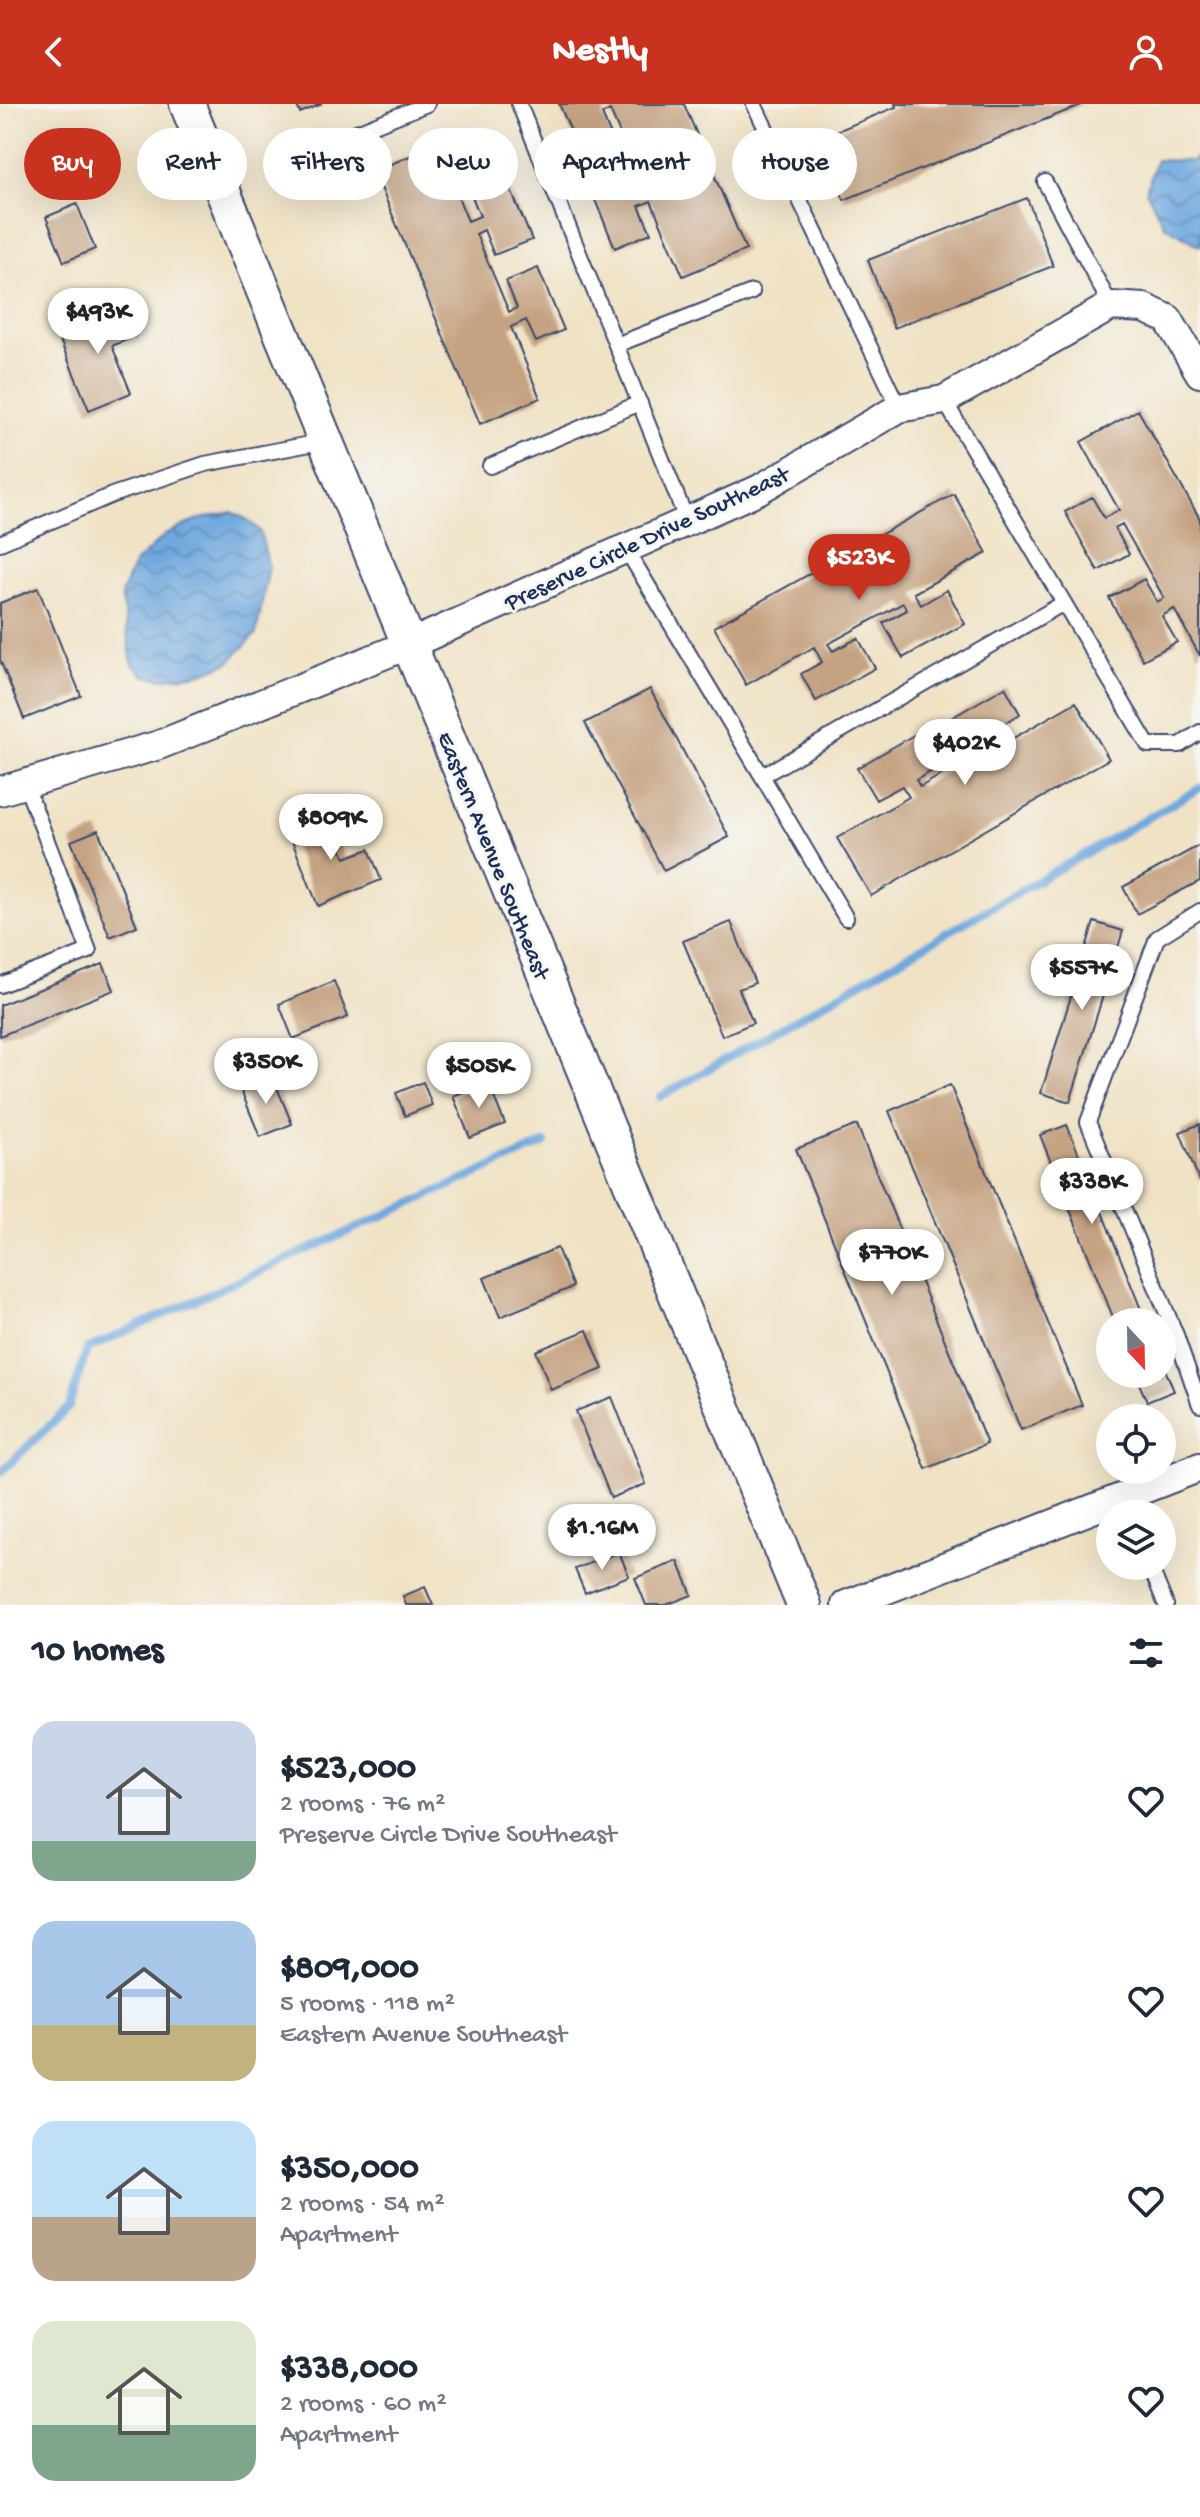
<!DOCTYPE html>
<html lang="en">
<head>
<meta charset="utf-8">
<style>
  body { margin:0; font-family:"Gochi Hand",sans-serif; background:#f2f2f3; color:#1f2937; height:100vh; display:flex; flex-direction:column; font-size:30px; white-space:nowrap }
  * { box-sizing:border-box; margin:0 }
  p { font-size:26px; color:#747a83 }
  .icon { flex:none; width:44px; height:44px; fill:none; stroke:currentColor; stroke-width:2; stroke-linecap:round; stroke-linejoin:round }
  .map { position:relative; height:1501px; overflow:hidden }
  .drawer { display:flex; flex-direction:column; background:#fff; flex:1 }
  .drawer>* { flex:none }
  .hud { position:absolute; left:24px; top:24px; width:1152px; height:72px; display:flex; gap:16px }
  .needle { width:52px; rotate:158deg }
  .controls { position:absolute; left:1096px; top:1204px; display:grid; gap:16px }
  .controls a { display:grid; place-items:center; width:80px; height:80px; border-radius:50%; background:#fff; box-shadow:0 8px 32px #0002; font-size:40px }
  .price { position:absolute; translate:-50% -68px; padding:0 18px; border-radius:28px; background:#fff; color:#222; font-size:26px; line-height:52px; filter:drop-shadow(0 2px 4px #0008) }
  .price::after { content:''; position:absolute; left:50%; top:48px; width:24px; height:18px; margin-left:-12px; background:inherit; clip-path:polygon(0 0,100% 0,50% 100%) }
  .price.current { background:#c8321e; color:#fff }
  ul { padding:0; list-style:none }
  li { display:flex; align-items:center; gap:24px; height:200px; padding:0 32px }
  li span { display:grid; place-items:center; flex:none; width:224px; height:160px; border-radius:24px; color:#555 }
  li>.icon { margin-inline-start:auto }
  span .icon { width:96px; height:96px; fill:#fffc; stroke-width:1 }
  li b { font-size:34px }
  h2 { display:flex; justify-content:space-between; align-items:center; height:96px; padding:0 32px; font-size:34px }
  .tag { padding:0 28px; border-radius:36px; background:#fff; box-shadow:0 8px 32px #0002; font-size:28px; line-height:72px }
  .tag.current { background:#c8321e; color:#fff }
  header { display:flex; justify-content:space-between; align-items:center; height:104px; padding:0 32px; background:#c8321e; color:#fff; font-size:36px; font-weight:700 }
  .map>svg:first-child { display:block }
</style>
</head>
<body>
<header><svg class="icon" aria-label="back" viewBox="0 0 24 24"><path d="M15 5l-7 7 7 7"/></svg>Nestly<svg class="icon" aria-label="person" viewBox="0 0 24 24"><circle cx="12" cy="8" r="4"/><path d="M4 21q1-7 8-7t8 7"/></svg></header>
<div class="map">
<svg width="1200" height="1501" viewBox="0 0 1200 1501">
  <defs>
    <pattern id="water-waves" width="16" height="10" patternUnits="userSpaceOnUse" patternTransform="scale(2)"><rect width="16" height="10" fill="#6fa8de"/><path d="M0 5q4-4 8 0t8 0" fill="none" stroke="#5a89b7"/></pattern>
  </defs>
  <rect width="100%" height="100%" fill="#f6f6f2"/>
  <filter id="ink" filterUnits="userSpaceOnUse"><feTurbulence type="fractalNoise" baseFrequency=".0125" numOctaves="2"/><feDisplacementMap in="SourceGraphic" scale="16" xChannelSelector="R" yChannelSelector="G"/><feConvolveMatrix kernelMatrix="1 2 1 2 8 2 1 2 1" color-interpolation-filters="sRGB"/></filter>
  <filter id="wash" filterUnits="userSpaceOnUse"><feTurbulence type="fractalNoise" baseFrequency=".006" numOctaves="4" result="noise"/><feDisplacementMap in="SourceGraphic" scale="32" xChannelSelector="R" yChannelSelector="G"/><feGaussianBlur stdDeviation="1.8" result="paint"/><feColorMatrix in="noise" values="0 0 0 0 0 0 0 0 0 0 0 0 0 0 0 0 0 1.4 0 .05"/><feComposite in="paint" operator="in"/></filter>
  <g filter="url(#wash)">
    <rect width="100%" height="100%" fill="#f0e2c5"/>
    <path fill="url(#water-waves)" stroke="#456c9e" stroke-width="2" d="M 1200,48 L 1200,142 L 1164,121 L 1146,87 L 1156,56 L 1193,57 Z
      M 232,408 L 248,416 L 260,427 L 269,463 L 256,530 L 228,559 L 200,570 L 162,575 L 145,572 L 132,560 L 121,490 L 134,460 L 165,431 L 196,416 Z"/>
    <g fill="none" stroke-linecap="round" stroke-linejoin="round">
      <path stroke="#6fa8de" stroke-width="8" d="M 660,993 L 1200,684
        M 0,1369 L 69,1303 L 87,1245 L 545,1039"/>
    </g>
    <g id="blocks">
      <path fill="#c5a281" d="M 296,0 L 322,0 L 300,9 Z
        M 559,0 L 684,0 L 746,146 L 683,172 L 651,97 L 639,102 L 651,129 L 615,144 L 588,79 L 625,63 L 636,87 L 643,84 L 610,6 L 602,10 L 613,36 L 581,50 Z
        M 895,0 L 1084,0 L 844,96 L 820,34 L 896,3 Z
        M 436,41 L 468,117 L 480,112 L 469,85 L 504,70 L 532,136 L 494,151 L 484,126 L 476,130 L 509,208 L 517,204 L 506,177 L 538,164 L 564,226 L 536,238 L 526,216 L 511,223 L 540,294 L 480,320 L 374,67 Z
        M 1027,94 L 1053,162 L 894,224 L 868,156 Z
        M 77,100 L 95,145 L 64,158 L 46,113 Z
        M 122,202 L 135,232 L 112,242 L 131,289 L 89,306 L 57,229 Z
        M 1138,306 L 1200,415 L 1200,552 L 1174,505 L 1162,512 L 1177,538 L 1143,556 L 1109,494 L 1144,475 L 1157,498 L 1164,494 L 1122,420 L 1115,424 L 1129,450 L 1098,467 L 1065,408 L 1092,393 L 1104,414 L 1119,406 L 1081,338 Z
        M 954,390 L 987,449 L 914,489 L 921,501 L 947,486 L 965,520 L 903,554 L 883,519 L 907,506 L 903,499 L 828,540 L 833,547 L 858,534 L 875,564 L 816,597 L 801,570 L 822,558 L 814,543 L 746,581 L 714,523 Z
        M 38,484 L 81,592 L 24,615 L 0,556 L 0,499 Z
        M 1005,583 L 1020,610 L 1000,622 L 1008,637 L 1076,598 L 1109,655 L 871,792 L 837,734 L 909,693 L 902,682 L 876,696 L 857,664 L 919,628 L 939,663 L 916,676 L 920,683 L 993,641 L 989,633 L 964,647 L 946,617 Z
        M 650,585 L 729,733 L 664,767 L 585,619 Z
        M 328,711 L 345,754 L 369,745 L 381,776 L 318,802 L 288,727 Z
        M 98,726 L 137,822 L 110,833 L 71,737 Z
        M 1200,741 L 1200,777 L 1137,810 L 1123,783 Z
        M 731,818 L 755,879 L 739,885 L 753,919 L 722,932 L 683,837 Z
        M 1094,818 L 1123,827 L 1070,998 L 1041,989 Z
        M 103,860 L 114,886 L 0,932 L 0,901 Z
        M 334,877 L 348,913 L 293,935 L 279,900 Z
        M 272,971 L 292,1020 L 260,1033 L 240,984 Z
        M 423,978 L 432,1001 L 405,1012 L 396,989 Z
        M 488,978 L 505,1020 L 470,1034 L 453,992 Z
        M 950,981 L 1082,1301 L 1021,1326 L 889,1007 Z
        M 1200,1020 L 1200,1078 L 1180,1028 Z
        M 857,1021 L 987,1340 L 926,1365 L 796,1045 Z
        M 1067,1021 L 1146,1218 L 1115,1218 L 1040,1031 Z
        M 557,1144 L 573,1183 L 500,1213 L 484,1174 Z
        M 587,1226 L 603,1265 L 551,1286 L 536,1247 Z
        M 1162,1258 L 1174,1287 L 1147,1298 L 1135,1270 L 1162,1270 Z
        M 612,1293 L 646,1380 L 611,1394 L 576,1307 Z
        M 619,1448 L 629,1472 L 585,1489 L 575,1465 Z
        M 678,1457 L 692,1491 L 666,1501 L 646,1501 L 635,1474 Z
        M 425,1483 L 433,1501 L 406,1501 L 403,1492 Z"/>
    </g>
  </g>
  <g filter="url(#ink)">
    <use href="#blocks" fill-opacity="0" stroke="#3b4a6d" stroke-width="2"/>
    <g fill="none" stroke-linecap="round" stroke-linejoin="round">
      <g stroke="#3b4a6d" stroke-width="18">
        <path id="service" d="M 519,0 L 687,417
          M 754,0 L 899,304
          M 354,29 L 427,0
          M 1045,78 L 1111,202
          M 616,241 L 752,188
          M 944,296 L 1148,641 L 1180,641 L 1200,628
          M 490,362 L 640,299
          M 0,439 L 112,391 L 205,360 L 326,337
          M 626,445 L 762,672 L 1062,500
          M 762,672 L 846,814
          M 1200,807 L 1157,834 L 1088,1018 L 1176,1231 L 1200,1301
          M 0,881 L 89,847 L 25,679
          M 1150,1462 L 1166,1501"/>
      </g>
      <g stroke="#3b4a6d" stroke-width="32">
        <path id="minor" d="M 0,687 L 159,641 L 410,540 L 758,386 L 899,304 L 944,296 L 1111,202 L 1144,204 L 1168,215 L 1200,269
          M 846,1501 L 1200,1363"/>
      </g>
      <g stroke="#3b4a6d" stroke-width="38">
        <path id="tertiary" d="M 187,0 L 804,1501"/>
      </g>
      <use href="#service" stroke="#fff" stroke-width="14"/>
      <use href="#minor" stroke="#fff" stroke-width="28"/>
      <use href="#tertiary" stroke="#fff" stroke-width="34"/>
    </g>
  </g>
  <g text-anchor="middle" stroke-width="6" stroke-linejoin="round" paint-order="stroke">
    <g font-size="24" fill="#1b2f5e" stroke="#f6f6f2">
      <text transform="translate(646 433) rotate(-25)" y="8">Preserve Circle Drive Southeast</text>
      <text transform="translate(495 751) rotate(68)" y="8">Eastern Avenue Southeast</text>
    </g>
  </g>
</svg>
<div class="controls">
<a><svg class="needle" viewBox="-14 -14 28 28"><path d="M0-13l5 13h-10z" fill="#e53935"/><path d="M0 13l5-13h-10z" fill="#747a83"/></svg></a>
<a><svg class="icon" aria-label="locate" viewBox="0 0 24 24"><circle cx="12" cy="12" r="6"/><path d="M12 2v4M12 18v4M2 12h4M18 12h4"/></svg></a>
<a><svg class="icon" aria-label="layers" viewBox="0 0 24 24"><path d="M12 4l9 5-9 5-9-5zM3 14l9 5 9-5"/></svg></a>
</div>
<b class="price" style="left:98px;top:252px">$493K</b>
<b class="price current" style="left:859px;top:498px">$523K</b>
<b class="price" style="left:965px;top:683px">$402K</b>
<b class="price" style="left:331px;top:758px">$809K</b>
<b class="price" style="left:1082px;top:908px">$557K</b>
<b class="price" style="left:266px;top:1002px">$350K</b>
<b class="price" style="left:479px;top:1006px">$505K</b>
<b class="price" style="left:1092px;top:1122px">$338K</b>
<b class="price" style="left:892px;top:1193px">$770K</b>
<b class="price" style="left:602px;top:1468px">$1.16M</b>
<div class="hud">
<a class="tag current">Buy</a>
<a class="tag">Rent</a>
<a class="tag">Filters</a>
<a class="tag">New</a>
<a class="tag">Apartment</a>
<a class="tag">House</a>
</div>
</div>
<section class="drawer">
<h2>10 homes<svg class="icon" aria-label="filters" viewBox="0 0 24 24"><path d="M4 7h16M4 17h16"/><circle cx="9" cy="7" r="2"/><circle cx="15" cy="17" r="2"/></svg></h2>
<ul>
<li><span style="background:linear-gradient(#c9d6e8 75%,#7fa58c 0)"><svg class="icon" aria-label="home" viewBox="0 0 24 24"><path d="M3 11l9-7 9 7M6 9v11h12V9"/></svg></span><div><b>$523,000</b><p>2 rooms · 76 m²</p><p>Preserve Circle Drive Southeast</p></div><svg class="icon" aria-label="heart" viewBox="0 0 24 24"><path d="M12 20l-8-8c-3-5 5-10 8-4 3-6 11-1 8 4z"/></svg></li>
<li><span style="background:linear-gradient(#a9c7e8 65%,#c2b280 0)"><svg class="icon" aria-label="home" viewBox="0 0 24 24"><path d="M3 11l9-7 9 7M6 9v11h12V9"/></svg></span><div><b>$809,000</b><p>5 rooms · 118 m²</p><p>Eastern Avenue Southeast</p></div><svg class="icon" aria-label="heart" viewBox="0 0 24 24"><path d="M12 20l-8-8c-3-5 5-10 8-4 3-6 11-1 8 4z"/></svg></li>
<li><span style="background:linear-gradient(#bfe0f5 60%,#b9a48a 0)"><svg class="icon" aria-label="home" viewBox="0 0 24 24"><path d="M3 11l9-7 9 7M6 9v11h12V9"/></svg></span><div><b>$350,000</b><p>2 rooms · 54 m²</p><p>Apartment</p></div><svg class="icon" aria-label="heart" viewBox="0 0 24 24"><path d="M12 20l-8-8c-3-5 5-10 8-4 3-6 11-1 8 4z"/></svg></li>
<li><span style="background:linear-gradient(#dfe7d0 65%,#7fa58c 0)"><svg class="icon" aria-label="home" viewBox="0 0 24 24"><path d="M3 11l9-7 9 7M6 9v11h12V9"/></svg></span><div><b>$338,000</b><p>2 rooms · 60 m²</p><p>Apartment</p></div><svg class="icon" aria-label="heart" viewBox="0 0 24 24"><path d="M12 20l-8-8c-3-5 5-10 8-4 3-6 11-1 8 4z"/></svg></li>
</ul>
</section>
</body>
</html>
